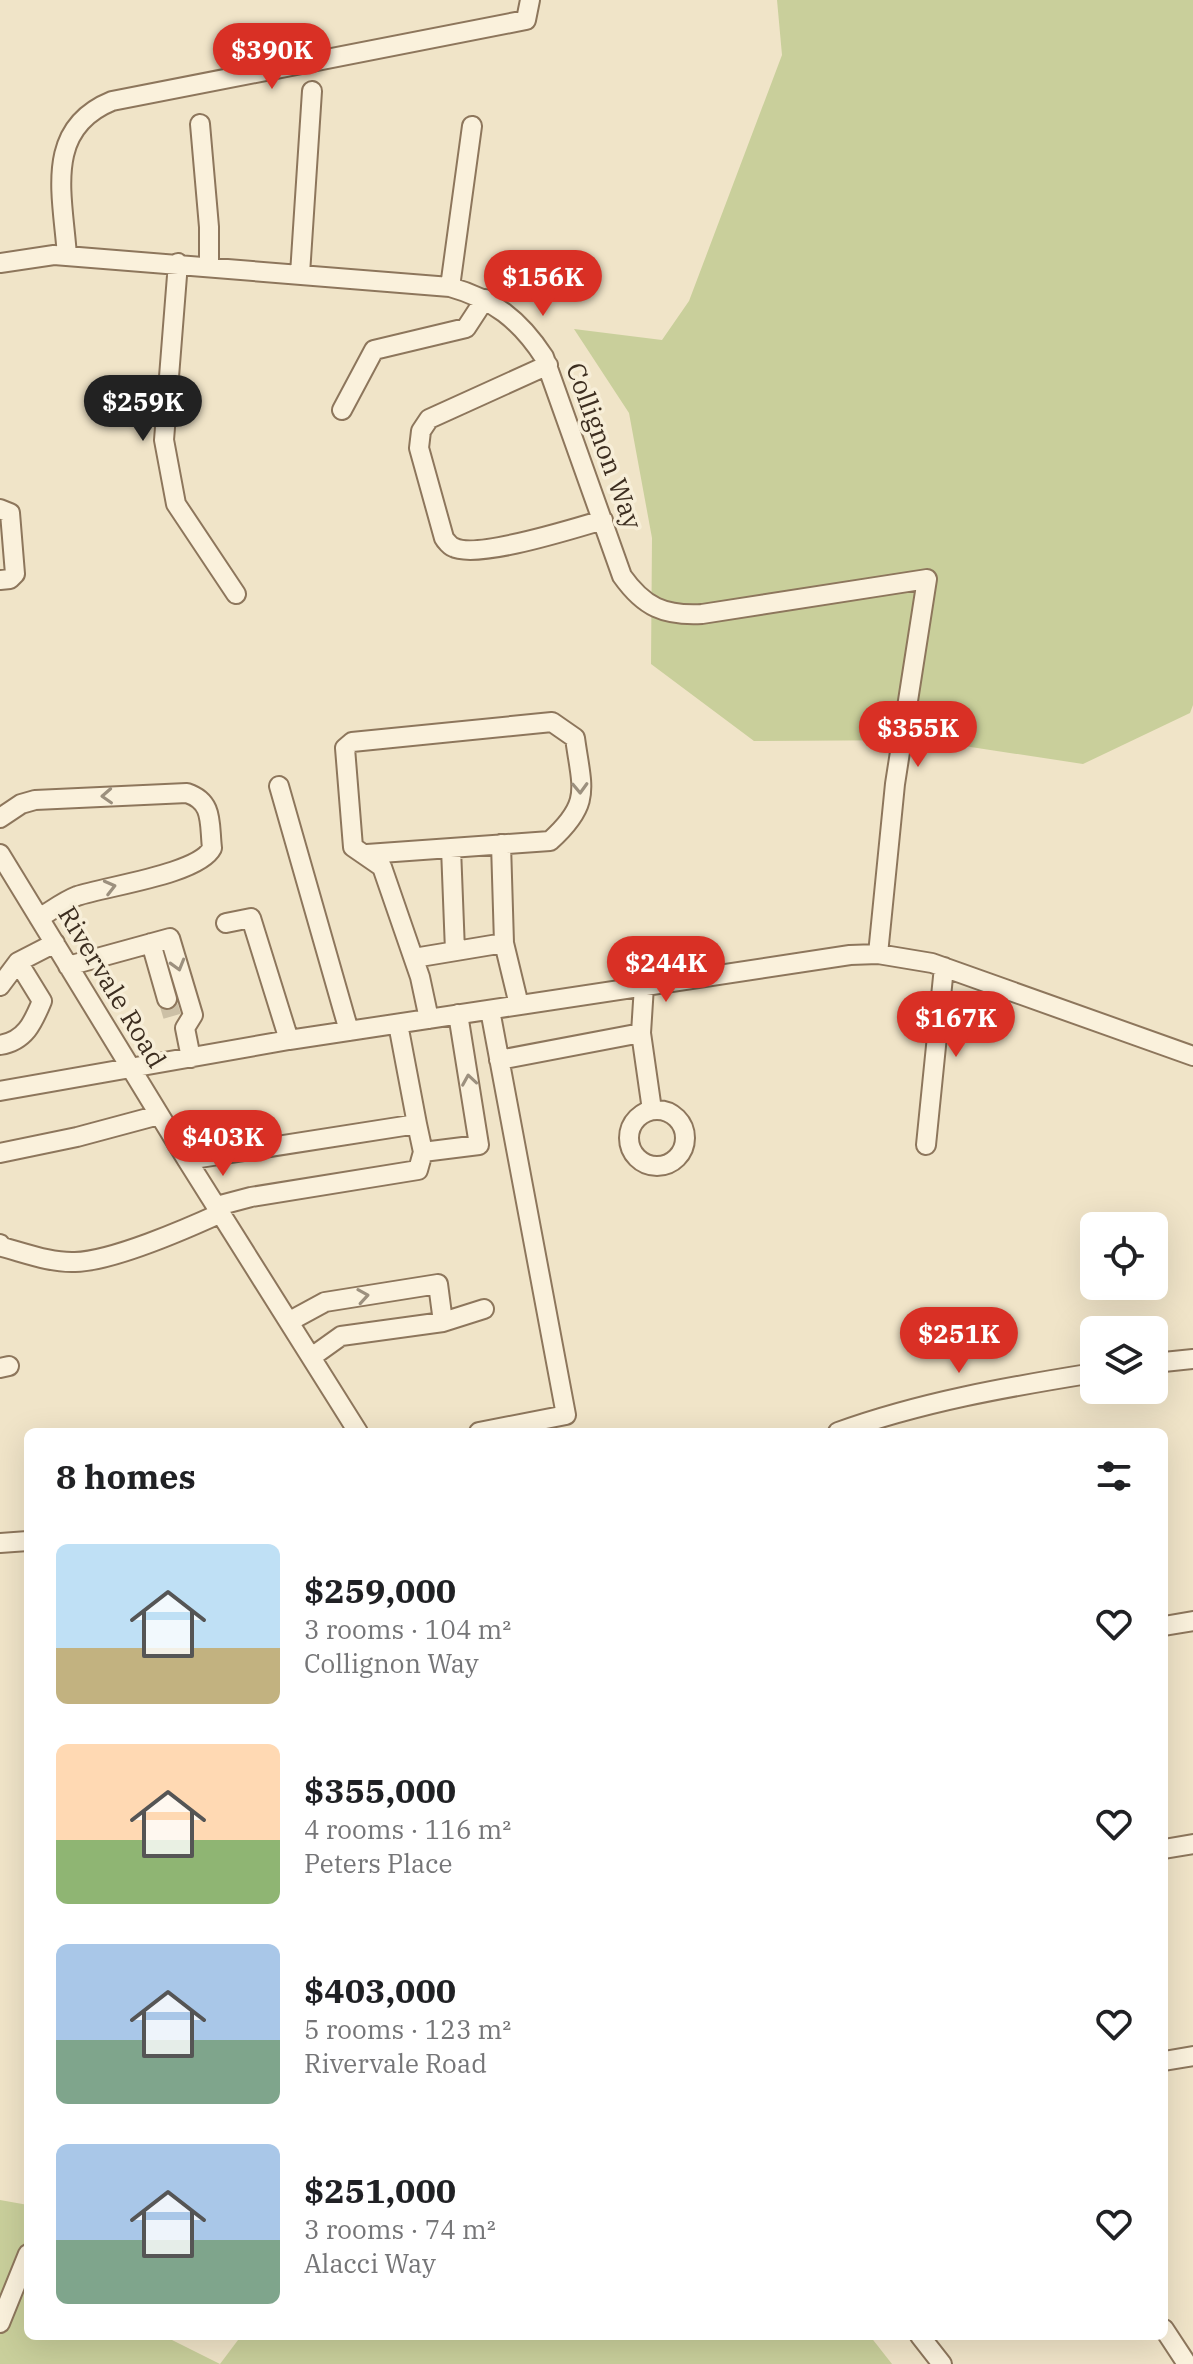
<!DOCTYPE html>
<html lang="en">
<head>
<meta charset="utf-8">
<style>
  body { margin:0; font-family:"IBM Plex Serif",serif; background:#f6f6f6; color:#202124; height:100vh; display:flex; flex-direction:column; font-size:30px; white-space:nowrap }
  * { box-sizing:border-box; margin:0 }
  p { font-size:26px; color:#757577 }
  .icon { flex:none; width:44px; height:44px; fill:none; stroke:currentColor; stroke-width:2; stroke-linecap:round; stroke-linejoin:round }
  .map { position:relative; flex:1; overflow:hidden }
  .panel { position:absolute; left:24px; top:1428px; width:1144px; height:912px; display:flex; flex-direction:column; background:#fff; border-radius:12px; box-shadow:0 8px 32px #0002 }
  .panel>* { flex:none }
  .fabs { position:absolute; left:1080px; top:1212px; display:grid; gap:16px }
  .fabs a { display:grid; place-items:center; width:88px; height:88px; border-radius:12px; background:#fff; box-shadow:0 8px 32px #0002; font-size:40px }
  .price { position:absolute; translate:-50% -68px; padding:0 18px; border-radius:28px; background:#d93025; color:#fff; font-size:26px; line-height:52px; filter:drop-shadow(0 2px 4px #0008) }
  .price::after { content:''; position:absolute; left:50%; top:48px; width:24px; height:18px; margin-left:-12px; background:inherit; clip-path:polygon(0 0,100% 0,50% 100%) }
  .price.selected { background:#222; color:#fff }
  ul { padding:0; list-style:none }
  li { display:flex; align-items:center; gap:24px; height:200px; padding:0 32px }
  li span { display:grid; place-items:center; flex:none; width:224px; height:160px; border-radius:12px; color:#555 }
  li>.icon { margin-inline-start:auto }
  span .icon { width:96px; height:96px; fill:#fffc; stroke-width:1 }
  li b { font-size:34px }
  h2 { display:flex; justify-content:space-between; align-items:center; height:96px; padding:0 32px; font-size:34px }
  .map>svg:first-child { display:block }
</style>
</head>
<body>
<div class="map">
<svg width="1193" height="2364" viewBox="0 0 1193 2364">
  <rect width="100%" height="100%" fill="#f0e4c8"/>
  <path fill="#c9cf9b" d="M 777,0 L 1193,0 L 1193,705 L 1190,713 L 1083,764 L 925,740 L 754,741 L 651,664 L 652,538 L 629,413 L 574,329 L 662,340 L 689,301 L 782,55 Z
    M 0,2200 L 28,2205 L 28,2336 L 164,2336 L 220,2364 L 241,2336 L 870,2336 L 892,2364 L 0,2364 Z"/>
  <g fill="none" stroke-linecap="round" stroke-linejoin="round">
    <path stroke="#ccc0a6" stroke-width="18" stroke-dasharray="18 9" stroke-linecap="butt" d="M 167,999 L 173,1019"/>
    <g stroke="#8d765c" stroke-width="22">
      <path id="minor" d="M 200,124 L 209,227 L 209,266
        M 67,256 C 63,196 43,129 112,101 L 526,20 L 530,0
        M 0,263 L 54,255 L 450,287 C 493,299 520,320 544,357 L 622,576 C 644,607 664,616 702,614 L 927,579 L 895,784 L 878,954
        M 178,263 L 164,440 L 176,504 L 236,594
        M 300,274 L 312,91
        M 450,287 L 472,126
        M 548,365 L 429,419 L 421,431 L 419,448 L 444,538 C 445,540 451,547 453,547 C 476,560 575,528 603,520
        M 342,410 L 374,350 L 466,328 L 485,299
        M 0,509 L 10,513 L 15,574 L 10,579 L 0,580
        M 279,786 L 349,1031
        M 0,818 L 21,804 L 35,800 L 187,793 C 214,802 209,823 212,848 C 199,874 107,886 77,896 C 64,901 51,911 39,918
        M 501,844 L 504,943 L 519,1005
        M 451,848 L 455,951
        M 0,854 L 187,1160 L 358,1432
        M 367,854 L 550,841 C 592,803 582,789 575,738 L 552,722 L 352,742 L 345,748 L 353,847 L 382,867 L 420,977 L 429,1019
        M 226,923 L 251,918 L 289,1040
        M 151,943 L 167,999
        M 414,958 L 504,943
        M 68,966 L 170,938 L 193,1015 L 185,1028 L 191,1058
        M 0,986 L 18,962 L 55,943
        M 644,986 L 641,1033 L 652,1110
        M 398,1024 L 417,1124
        M 0,1045 C 25,1041 33,1023 42,1001 L 18,962
        M 499,1060 L 641,1033
        M 0,1091 L 289,1040 L 850,955 L 878,954 L 932,963 L 1193,1056
        M629 1138a28 28 0 1 1 56 0a28 28 0 1 1-56 0Z
        M 926,1145 L 944,967
        M 0,1153 L 77,1137 L 159,1115
        M 187,1160 L 417,1124 L 423,1152 L 479,1145 L 458,1014
        M 217,1206 L 251,1197 L 418,1170 L 423,1152
        M 0,1244 L 2,1247 C 25,1253 51,1263 75,1262 C 112,1261 186,1229 221,1213
        M 290,1321 L 325,1302 L 438,1284 L 443,1322 L 341,1336 L 313,1356
        M 443,1322 L 484,1309
        M 1154,1363 L 1193,1359
        M 0,1368 L 9,1366
        M 479,1432 L 566,1415 L 490,1010
        M 838,1432 C 921,1402 1007,1387 1094,1373
        M 0,1543 L 28,1541
        M 1164,1626 L 1193,1621
        M 1164,1849 L 1193,1844
        M 1164,2061 L 1193,2056
        M 0,2323 L 28,2254
        M 1164,2329 L 1187,2364
        M 920,2336 L 942,2364"/>
    </g>
    <use href="#minor" stroke="#faf1dc" stroke-width="18"/>
  </g>
  <defs><path id="oneway-chevron" d="M-2-3.5L2.5 0L-2 3.5" fill="none" stroke-width="1.6" stroke-linecap="round" stroke-linejoin="round" transform="scale(2)"/></defs>
  <g stroke="#9c907e">
    <use href="#oneway-chevron" transform="translate(580 788) rotate(88)"/>
    <use href="#oneway-chevron" transform="translate(107 796) rotate(177)"/>
    <use href="#oneway-chevron" transform="translate(110 887) rotate(-14)"/>
    <use href="#oneway-chevron" transform="translate(178 965) rotate(74)"/>
    <use href="#oneway-chevron" transform="translate(469 1080) rotate(-99)"/>
    <use href="#oneway-chevron" transform="translate(363 1296) rotate(-9)"/>
  </g>
  <g text-anchor="middle" stroke-width="7" stroke-linejoin="round" paint-order="stroke">
    <g font-size="26" fill="#3d2e20" stroke="#f7eed8">
      <text transform="translate(604 446) rotate(70)" y="9">Collignon Way</text>
      <text transform="translate(112 987) rotate(59)" y="9">Rivervale Road</text>
    </g>
  </g>
</svg>
<div class="fabs">
<a><svg class="icon" aria-label="locate" viewBox="0 0 24 24"><circle cx="12" cy="12" r="6"/><path d="M12 2v4M12 18v4M2 12h4M18 12h4"/></svg></a>
<a><svg class="icon" aria-label="layers" viewBox="0 0 24 24"><path d="M12 4l9 5-9 5-9-5zM3 14l9 5 9-5"/></svg></a>
</div>
<b class="price" style="left:272px;top:91px">$390K</b>
<b class="price" style="left:543px;top:318px">$156K</b>
<b class="price selected" style="left:143px;top:443px">$259K</b>
<b class="price" style="left:918px;top:769px">$355K</b>
<b class="price" style="left:666px;top:1004px">$244K</b>
<b class="price" style="left:956px;top:1059px">$167K</b>
<b class="price" style="left:223px;top:1178px">$403K</b>
<b class="price" style="left:959px;top:1375px">$251K</b>
<section class="panel">
<h2>8 homes<svg class="icon" aria-label="filters" viewBox="0 0 24 24"><path d="M4 7h16M4 17h16"/><circle cx="9" cy="7" r="2"/><circle cx="15" cy="17" r="2"/></svg></h2>
<ul>
<li><span style="background:linear-gradient(#bfe0f5 65%,#c2b280 0)"><svg class="icon" aria-label="home" viewBox="0 0 24 24"><path d="M3 11l9-7 9 7M6 9v11h12V9"/></svg></span><div><b>$259,000</b><p>3 rooms · 104 m²</p><p>Collignon Way</p></div><svg class="icon" aria-label="heart" viewBox="0 0 24 24"><path d="M12 20l-8-8c-3-5 5-10 8-4 3-6 11-1 8 4z"/></svg></li>
<li><span style="background:linear-gradient(#ffd9b3 60%,#8fb573 0)"><svg class="icon" aria-label="home" viewBox="0 0 24 24"><path d="M3 11l9-7 9 7M6 9v11h12V9"/></svg></span><div><b>$355,000</b><p>4 rooms · 116 m²</p><p>Peters Place</p></div><svg class="icon" aria-label="heart" viewBox="0 0 24 24"><path d="M12 20l-8-8c-3-5 5-10 8-4 3-6 11-1 8 4z"/></svg></li>
<li><span style="background:linear-gradient(#a9c7e8 60%,#7fa58c 0)"><svg class="icon" aria-label="home" viewBox="0 0 24 24"><path d="M3 11l9-7 9 7M6 9v11h12V9"/></svg></span><div><b>$403,000</b><p>5 rooms · 123 m²</p><p>Rivervale Road</p></div><svg class="icon" aria-label="heart" viewBox="0 0 24 24"><path d="M12 20l-8-8c-3-5 5-10 8-4 3-6 11-1 8 4z"/></svg></li>
<li><span style="background:linear-gradient(#a9c7e8 60%,#7fa58c 0)"><svg class="icon" aria-label="home" viewBox="0 0 24 24"><path d="M3 11l9-7 9 7M6 9v11h12V9"/></svg></span><div><b>$251,000</b><p>3 rooms · 74 m²</p><p>Alacci Way</p></div><svg class="icon" aria-label="heart" viewBox="0 0 24 24"><path d="M12 20l-8-8c-3-5 5-10 8-4 3-6 11-1 8 4z"/></svg></li>
</ul>
</section>
</div>
</body>
</html>
